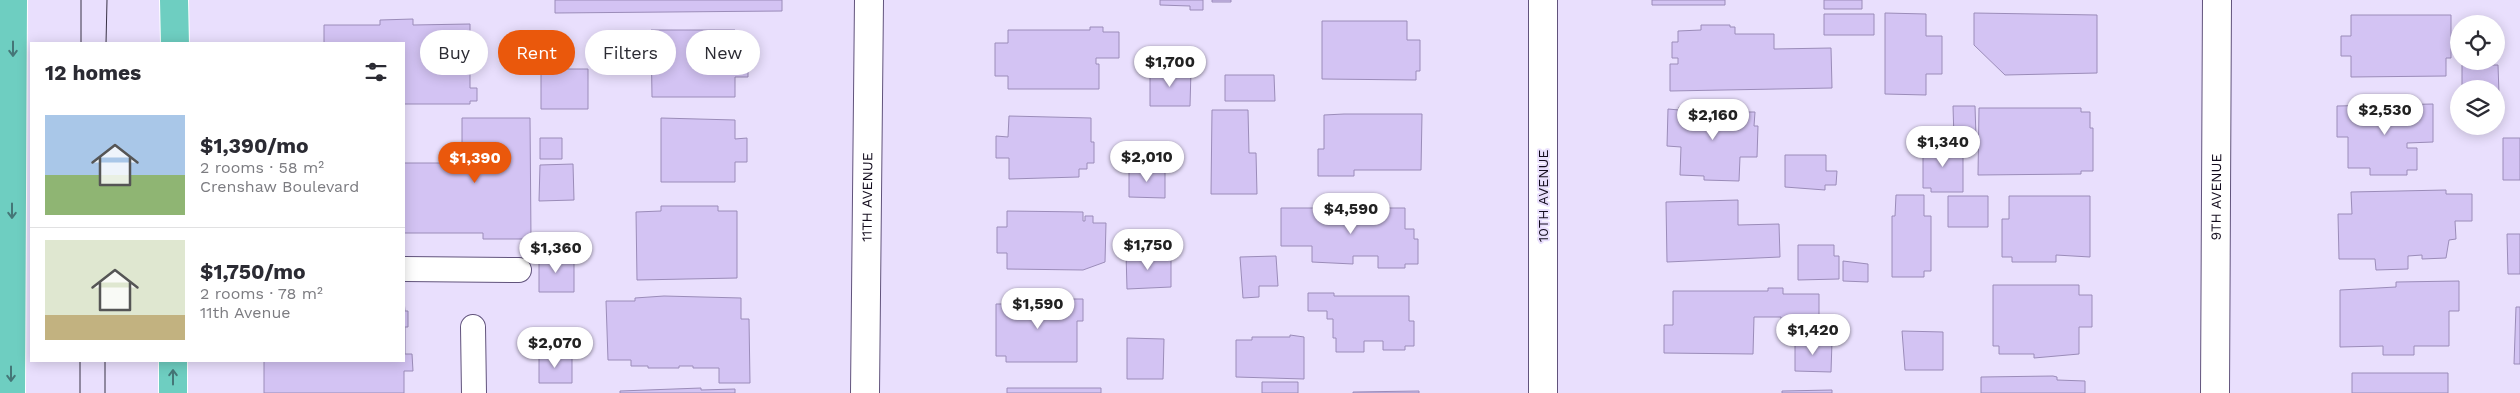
<!DOCTYPE html>
<html lang="en">
<head>
<meta charset="utf-8">
<style>
  body { margin:0; font-family:"Work Sans",sans-serif; background:#f7f7f7; color:#2b2b33; height:100vh; display:flex; flex-direction:column; font-size:19px; white-space:nowrap }
  * { box-sizing:border-box; margin:0 }
  p { font-size:16px; color:#7c7c81 }
  .icon { flex:none; width:28px; height:28px; fill:none; stroke:currentColor; stroke-width:2; stroke-linecap:round; stroke-linejoin:round }
  .map { position:relative; flex:1; overflow:hidden }
  .drawer { position:absolute; left:30px; top:42px; width:375px; height:320px; display:flex; flex-direction:column; background:#fff; border-radius:0px; box-shadow:0 2px 12px #0003 }
  .drawer>* { flex:none }
  .hud { position:absolute; left:420px; top:30px; width:475px; height:45px; display:flex; gap:10px }
  .buttons { position:absolute; left:2450px; top:15px; display:grid; gap:10px }
  .buttons a { display:grid; place-items:center; width:55px; height:55px; border-radius:50%; background:#fff; box-shadow:0 2px 12px #0003; font-size:25px }
  .price { position:absolute; translate:-50% -42px; padding:0 11px; border-radius:18px; background:#fff; color:#222; font-size:16px; line-height:32px; filter:drop-shadow(0 1px 2px #0008) }
  .price::after { content:''; position:absolute; left:50%; top:30px; width:15px; height:11px; margin-left:-8px; background:inherit; clip-path:polygon(0 0,100% 0,50% 100%) }
  .price.current { background:#ea580c; color:#fff }
  ul { padding:0; list-style:none }
  li { display:flex; align-items:center; gap:15px; height:125px; padding:0 15px }
  li+li { border-top:1px solid #e1e1e2 }
  li span { display:grid; place-items:center; flex:none; width:140px; height:100px; border-radius:0px; color:#555 }
  li>.icon { margin-inline-start:auto }
  span .icon { width:60px; height:60px; fill:#fffc; stroke-width:1 }
  li b { font-size:21px }
  h2 { display:flex; justify-content:space-between; align-items:center; height:60px; padding:0 15px; font-size:21px }
  .chip { padding:0 18px; border-radius:22px; background:#fff; box-shadow:0 2px 12px #0003; font-size:18px; line-height:45px }
  .chip.current { background:#ea580c; color:#fff }
  .map>svg:first-child { display:block }
</style>
</head>
<body>
<div class="map">
<svg width="2520" height="393" viewBox="0 0 2520 393">
  <rect width="100%" height="100%" fill="#e9dffd"/>
  <path fill="#d3c3f3" stroke="#9b8cb9" d="M 555,0 L 782,0 L 782,11 L 555,13 Z
    M 1160,0 L 1203,0 L 1203,10 L 1190,10 L 1190,6 L 1160,5 Z
    M 1212,0 L 1231,0 L 1231,2 L 1212,2 Z
    M 1652,0 L 1725,0 L 1725,5 L 1652,5 Z
    M 1824,0 L 1862,0 L 1862,9 L 1824,9 Z
    M 1885,13 L 1926,14 L 1926,36 L 1942,36 L 1942,74 L 1926,74 L 1926,95 L 1885,94 Z
    M 1974,13 L 2097,15 L 2097,73 L 2005,75 L 1974,45 Z
    M 1824,14 L 1874,14 L 1874,35 L 1824,35 Z
    M 2351,15 L 2451,15 L 2451,58 L 2446,58 L 2446,76 L 2351,77 L 2351,56 L 2341,56 L 2341,36 L 2351,36 Z
    M 413,19 L 413,25 L 470,24 L 470,88 L 477,88 L 477,101 L 470,101 L 470,104 L 404,104 L 404,44 L 324,44 L 324,25 L 380,25 L 380,20 Z
    M 1322,21 L 1407,21 L 1407,40 L 1420,40 L 1420,71 L 1416,71 L 1416,80 L 1322,79 Z
    M 1701,25 L 1730,25 L 1730,27 L 1735,27 L 1735,34 L 1774,34 L 1774,49 L 1831,48 L 1832,88 L 1670,91 L 1670,64 L 1678,64 L 1678,58 L 1672,58 L 1672,42 L 1678,42 L 1678,31 L 1701,30 Z
    M 1090,27 L 1103,27 L 1103,32 L 1119,32 L 1119,58 L 1096,58 L 1096,64 L 1099,64 L 1099,89 L 1008,89 L 1008,76 L 995,76 L 995,43 L 1008,43 L 1008,30 L 1090,30 Z
    M 651,30 L 735,30 L 735,51 L 748,51 L 748,77 L 735,77 L 735,97 L 652,97 Z
    M 2462,65 L 2498,65 L 2499,94 L 2496,94 L 2496,89 L 2462,89 Z
    M 541,69 L 588,69 L 588,109 L 541,109 Z
    M 1150,69 L 1191,70 L 1190,106 L 1150,106 Z
    M 1225,75 L 1274,75 L 1275,101 L 1225,101 Z
    M 2433,104 L 2433,142 L 2407,143 L 2407,148 L 2417,148 L 2417,170 L 2407,170 L 2407,175 L 2370,175 L 2370,168 L 2348,168 L 2348,137 L 2337,137 L 2337,106 Z
    M 1953,106 L 1975,106 L 1976,138 L 1954,139 Z
    M 1679,107 L 1747,109 L 1747,112 L 1755,112 L 1754,126 L 1758,126 L 1757,157 L 1740,157 L 1739,181 L 1704,180 L 1704,176 L 1680,175 L 1681,147 L 1667,146 L 1668,109 L 1679,110 Z
    M 1979,108 L 2081,108 L 2081,112 L 2090,112 L 2090,128 L 2093,128 L 2093,171 L 2081,171 L 2081,174 L 1978,175 Z
    M 1212,110 L 1248,110 L 1249,153 L 1256,153 L 1257,194 L 1211,194 Z
    M 1344,114 L 1422,114 L 1421,170 L 1354,170 L 1354,176 L 1318,176 L 1318,149 L 1324,149 L 1324,115 Z
    M 1009,116 L 1091,118 L 1091,142 L 1094,142 L 1094,163 L 1087,163 L 1087,169 L 1079,169 L 1079,177 L 1009,179 L 1009,158 L 996,158 L 996,136 L 1008,137 Z
    M 462,118 L 530,118 L 531,239 L 483,239 L 483,233 L 404,233 L 404,163 L 462,163 Z
    M 661,118 L 735,120 L 735,139 L 747,138 L 747,162 L 735,162 L 735,182 L 661,182 Z
    M 540,138 L 562,138 L 562,159 L 540,159 Z
    M 2503,138 L 2520,138 L 2520,180 L 2503,180 Z
    M 1939,145 L 1963,145 L 1963,192 L 1931,192 L 1931,188 L 1923,188 L 1923,146 Z
    M 1785,155 L 1826,155 L 1826,171 L 1837,171 L 1836,185 L 1825,185 L 1825,190 L 1785,187 Z
    M 573,164 L 574,200 L 539,201 L 540,165 Z
    M 1129,169 L 1165,169 L 1165,198 L 1129,197 Z
    M 2446,190 L 2446,194 L 2472,194 L 2472,221 L 2455,221 L 2456,239 L 2449,240 L 2446,258 L 2422,259 L 2422,255 L 2408,256 L 2408,269 L 2376,270 L 2375,259 L 2339,259 L 2338,214 L 2352,214 L 2351,192 Z
    M 1896,195 L 1924,195 L 1924,216 L 1931,216 L 1931,271 L 1924,271 L 1924,277 L 1892,277 L 1892,216 L 1895,216 Z
    M 1948,196 L 1988,196 L 1988,227 L 1948,227 Z
    M 2009,196 L 2090,196 L 2090,257 L 2056,255 L 2056,262 L 2012,262 L 2012,257 L 2002,257 L 2002,219 L 2009,219 Z
    M 1738,200 L 1738,225 L 1779,224 L 1780,257 L 1667,262 L 1666,202 Z
    M 661,206 L 718,206 L 718,211 L 737,211 L 737,278 L 637,280 L 636,212 L 661,211 Z
    M 1281,208 L 1405,208 L 1405,229 L 1414,229 L 1414,239 L 1418,239 L 1418,264 L 1405,264 L 1405,268 L 1378,268 L 1378,256 L 1353,256 L 1353,264 L 1312,262 L 1312,246 L 1281,246 Z
    M 1007,211 L 1083,212 L 1083,221 L 1085,221 L 1085,216 L 1093,216 L 1093,223 L 1106,223 L 1105,262 L 1083,270 L 1007,269 L 1007,253 L 997,253 L 997,227 L 1007,227 Z
    M 2507,234 L 2520,234 L 2520,274 L 2508,274 Z
    M 1798,245 L 1834,245 L 1834,256 L 1839,256 L 1839,279 L 1798,280 Z
    M 1126,253 L 1171,255 L 1171,287 L 1127,289 Z
    M 539,255 L 574,255 L 574,292 L 539,292 Z
    M 1276,256 L 1278,286 L 1259,286 L 1259,297 L 1243,298 L 1240,257 Z
    M 1843,261 L 1868,264 L 1868,282 L 1843,281 Z
    M 2459,281 L 2459,311 L 2449,311 L 2449,346 L 2414,346 L 2414,355 L 2383,355 L 2383,346 L 2340,347 L 2340,290 L 2396,287 L 2396,282 Z
    M 1993,285 L 2079,285 L 2079,295 L 2092,295 L 2092,327 L 2079,327 L 2079,354 L 2034,358 L 2034,354 L 1999,354 L 1999,346 L 1993,346 Z
    M 1768,288 L 1783,288 L 1783,294 L 1819,294 L 1819,322 L 1781,322 L 1781,317 L 1754,317 L 1753,354 L 1664,353 L 1664,325 L 1673,325 L 1673,291 L 1768,291 Z
    M 1308,293 L 1334,293 L 1334,296 L 1409,296 L 1409,321 L 1414,321 L 1414,346 L 1405,346 L 1405,350 L 1383,350 L 1383,341 L 1364,341 L 1364,352 L 1336,352 L 1336,338 L 1333,338 L 1333,319 L 1327,319 L 1327,311 L 1308,311 Z
    M 664,296 L 741,298 L 741,319 L 749,319 L 750,383 L 719,383 L 719,368 L 693,368 L 693,366 L 679,366 L 679,368 L 648,368 L 648,366 L 631,366 L 631,360 L 608,360 L 606,301 L 635,301 L 635,298 Z
    M 1007,299 L 1083,299 L 1083,321 L 1077,321 L 1077,362 L 1006,362 L 1006,356 L 996,356 L 996,304 L 1007,304 Z
    M 404,301 L 405,311 L 408,311 L 408,327 L 405,327 L 405,354 L 412,354 L 413,371 L 404,371 L 404,393 L 264,393 L 264,361 L 404,361 Z
    M 2516,307 L 2520,307 L 2520,364 L 2514,364 Z
    M 1902,331 L 1943,332 L 1943,370 L 1905,370 Z
    M 1290,335 L 1304,337 L 1304,379 L 1236,377 L 1236,340 L 1252,340 L 1252,337 L 1290,337 Z
    M 1127,338 L 1164,339 L 1163,379 L 1127,379 Z
    M 1795,340 L 1832,341 L 1831,372 L 1795,371 Z
    M 539,356 L 572,356 L 572,383 L 539,383 Z
    M 2352,373 L 2448,373 L 2448,393 L 2352,393 Z
    M 2053,376 L 2057,377 L 2057,380 L 2085,381 L 2085,393 L 1981,393 L 1981,377 Z
    M 1262,382 L 1298,382 L 1298,393 L 1262,393 Z
    M 701,388 L 701,390 L 735,389 L 735,393 L 620,393 L 620,391 Z
    M 1007,388 L 1101,388 L 1101,393 L 1007,393 Z
    M 1832,390 L 1832,393 L 1782,393 L 1782,391 Z
    M 1419,391 L 1419,393 L 1353,393 L 1353,392 Z"/>
  <g fill="none" stroke-linecap="round" stroke-linejoin="round">
    <g stroke="#61537c" stroke-width="26">
      <path id="service" d="M 404,269 L 519,270
        M 473,327 L 474,393"/>
    </g>
    <g stroke="#61537c" stroke-width="30">
      <g id="minor">
        <path id="s1" d="M 865,393 L 869,0"/>
        <path d="M 1543,393 L 1543,0"/>
        <path id="s2" d="M 2215,393 L 2217,0"/>
      </g>
    </g>
    <g stroke="#fff" stroke-width="30">
      <path id="primary" d="M 174,0 L 175,44
        M 11,393 L 13,0
        M 173,393 L 173,361"/>
    </g>
    <use href="#service" stroke="#fff" stroke-width="24"/>
    <use href="#minor" stroke="#fff" stroke-width="28"/>
    <use href="#primary" stroke="#6ecec1" stroke-width="28"/>
    <path stroke="#393245" stroke-width="1" d="M 81,44 L 81,0
      M 106,44 L 107,0
      M 80,393 L 80,361
      M 105,393 L 105,361"/>
  </g>
  <defs><path id="oneway-shaft" d="M-6 0H5M1.5-3L5.5 0L1.5 3" fill="none" stroke-width="1.6" stroke-linecap="round" stroke-linejoin="round" transform="scale(1.25)"/></defs>
  <g stroke="#457677">
    <use href="#oneway-shaft" transform="translate(13 49) rotate(90)"/>
    <use href="#oneway-shaft" transform="translate(12 211) rotate(90)"/>
    <use href="#oneway-shaft" transform="translate(11 374) rotate(90)"/>
    <use href="#oneway-shaft" transform="translate(173 377) rotate(-90)"/>
  </g>
  <g text-anchor="middle" stroke-width="4" stroke-linejoin="round" paint-order="stroke">
    <g font-size="14" fill="#120b1c" stroke="#e9dffd">
      <text dy="5" stroke="none"><textPath href="#s1" startOffset="196">11TH AVENUE</textPath></text>
      <text transform="translate(1543 196) rotate(-90)" y="5">10TH AVENUE</text>
      <text dy="5" stroke="none"><textPath href="#s2" startOffset="196">9TH AVENUE</textPath></text>
    </g>
  </g>
</svg>
<div class="buttons">
<a><svg class="icon" aria-label="locate" viewBox="0 0 24 24"><circle cx="12" cy="12" r="6"/><path d="M12 2v4M12 18v4M2 12h4M18 12h4"/></svg></a>
<a><svg class="icon" aria-label="layers" viewBox="0 0 24 24"><path d="M12 4l9 5-9 5-9-5zM3 14l9 5 9-5"/></svg></a>
</div>
<b class="price" style="left:1170px;top:88px">$1,700</b>
<b class="price" style="left:2385px;top:136px">$2,530</b>
<b class="price" style="left:1713px;top:141px">$2,160</b>
<b class="price" style="left:1943px;top:168px">$1,340</b>
<b class="price" style="left:1147px;top:183px">$2,010</b>
<b class="price current" style="left:475px;top:184px">$1,390</b>
<b class="price" style="left:1351px;top:235px">$4,590</b>
<b class="price" style="left:1148px;top:271px">$1,750</b>
<b class="price" style="left:556px;top:274px">$1,360</b>
<b class="price" style="left:1038px;top:330px">$1,590</b>
<b class="price" style="left:1813px;top:356px">$1,420</b>
<b class="price" style="left:555px;top:369px">$2,070</b>
<div class="hud">
<a class="chip">Buy</a>
<a class="chip current">Rent</a>
<a class="chip">Filters</a>
<a class="chip">New</a>
</div>
<section class="drawer">
<h2>12 homes<svg class="icon" aria-label="filters" viewBox="0 0 24 24"><path d="M4 7h16M4 17h16"/><circle cx="9" cy="7" r="2"/><circle cx="15" cy="17" r="2"/></svg></h2>
<ul>
<li><span style="background:linear-gradient(#a9c7e8 60%,#8fb573 0)"><svg class="icon" aria-label="home" viewBox="0 0 24 24"><path d="M3 11l9-7 9 7M6 9v11h12V9"/></svg></span><div><b>$1,390/mo</b><p>2 rooms · 58 m²</p><p>Crenshaw Boulevard</p></div></li>
<li><span style="background:linear-gradient(#dfe7d0 75%,#c2b280 0)"><svg class="icon" aria-label="home" viewBox="0 0 24 24"><path d="M3 11l9-7 9 7M6 9v11h12V9"/></svg></span><div><b>$1,750/mo</b><p>2 rooms · 78 m²</p><p>11th Avenue</p></div></li>
</ul>
</section>
</div>
</body>
</html>
